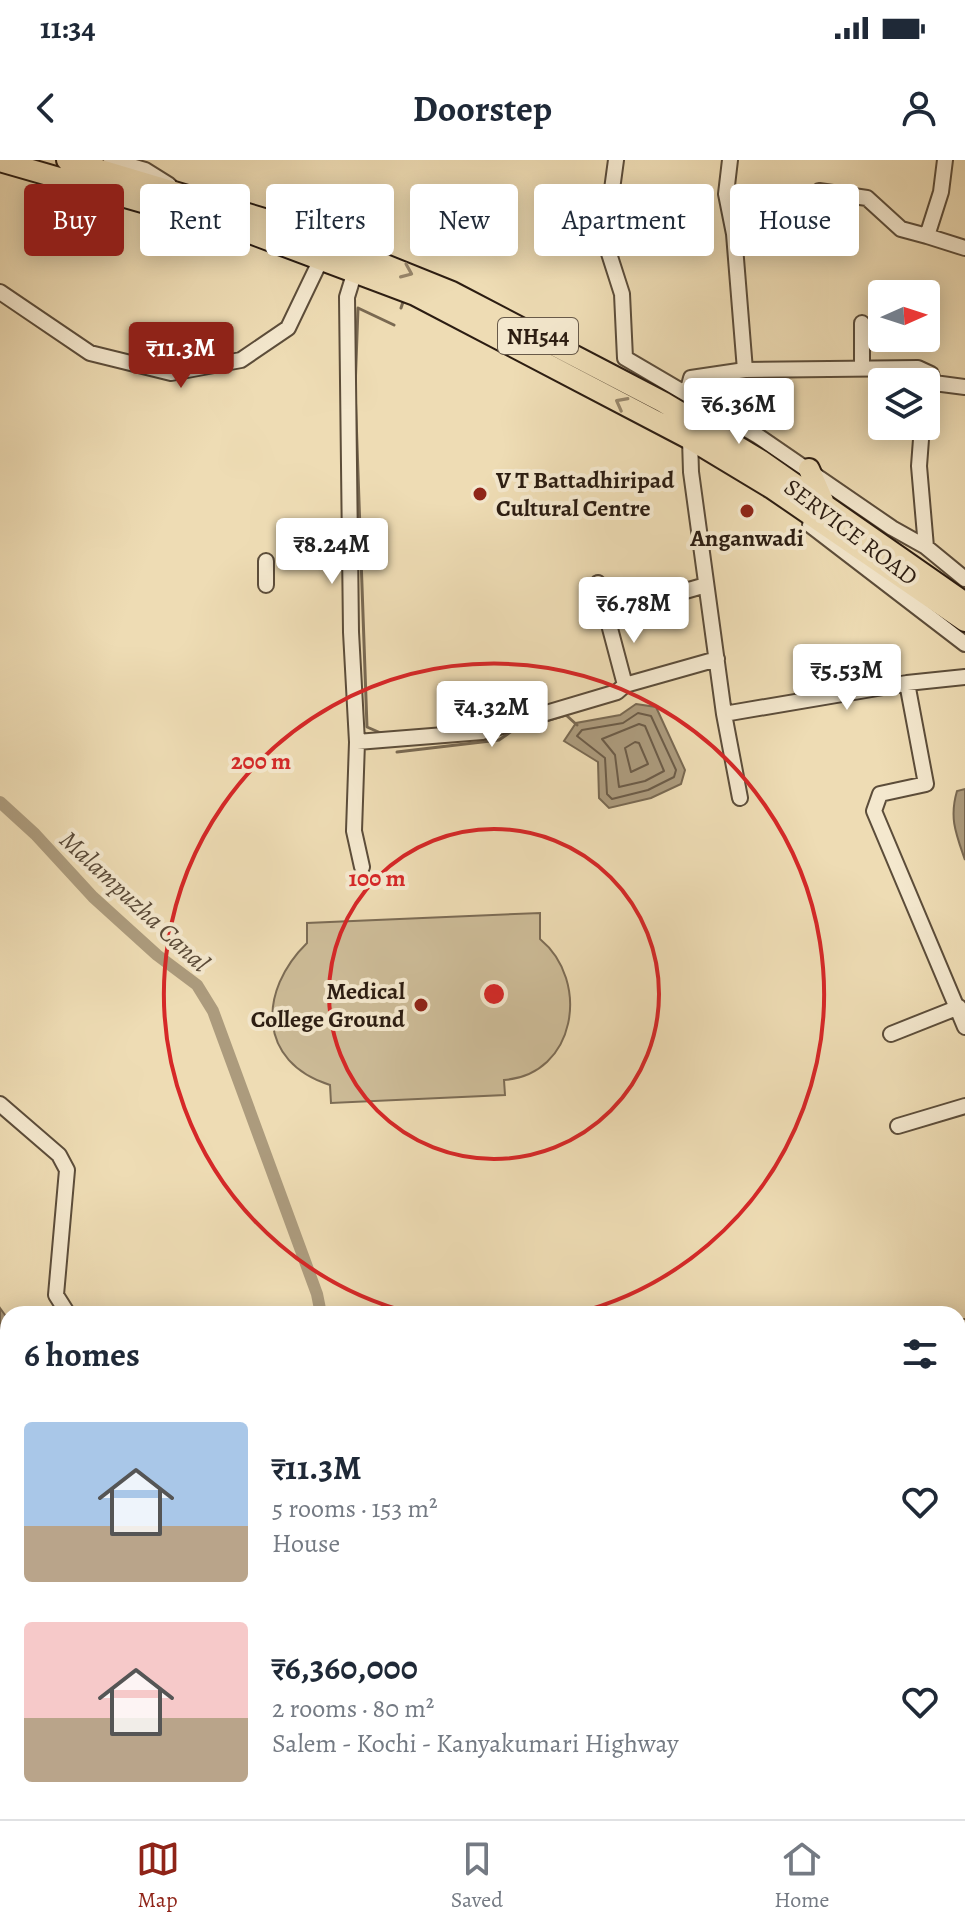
<!DOCTYPE html>
<html lang="en">
<head>
<meta charset="utf-8">
<style>
  body { margin:0; font-family:Alegreya,serif; background:#f2f2f3; color:#1f2937; height:100vh; display:flex; flex-direction:column; font-size:30px; white-space:nowrap }
  * { box-sizing:border-box; margin:0 }
  p { font-size:26px; color:#747a83 }
  .icon { flex:none; width:44px; height:44px; fill:none; stroke:currentColor; stroke-width:2; stroke-linecap:round; stroke-linejoin:round }
  .map { position:relative; flex:1; overflow:hidden }
  .drawer { position:absolute; left:0px; top:1146px; width:966px; height:514px; display:flex; flex-direction:column; background:#fff; border-radius:24px 24px 0 0; box-shadow:0 4px 20px #0003 }
  .drawer>* { flex:none }
  .hud { position:absolute; left:24px; top:24px; width:918px; height:72px; display:flex; gap:16px }
  .needle { width:52px; rotate:87deg }
  .buttons { position:absolute; left:868px; top:120px; display:grid; gap:16px }
  .buttons a { display:grid; place-items:center; width:72px; height:72px; border-radius:8px; background:#fff; box-shadow:0 4px 20px #0003; font-size:40px }
  .price { position:absolute; translate:-50% -68px; padding:0 18px; border-radius:8px; background:#fff; color:#222; font-size:26px; line-height:52px; filter:drop-shadow(0 2px 4px #0008) }
  .price::after { content:''; position:absolute; left:50%; top:48px; width:24px; height:18px; margin-left:-12px; background:inherit; clip-path:polygon(0 0,100% 0,50% 100%) }
  .price.current { background:#8f2418; color:#fff }
  ul { padding:0; list-style:none }
  li { display:flex; align-items:center; gap:24px; height:200px; padding:0 24px }
  li span { display:grid; place-items:center; flex:none; width:224px; height:160px; border-radius:8px; color:#555 }
  li>.icon { margin-inline-start:auto }
  span .icon { width:96px; height:96px; fill:#fffc; stroke-width:1 }
  li b { font-size:34px }
  h2 { display:flex; justify-content:space-between; align-items:center; height:96px; padding:0 24px; font-size:34px }
  .pill { padding:0 28px; border-radius:8px; background:#fff; box-shadow:0 4px 20px #0003; font-size:28px; line-height:72px }
  .pill.current { background:#8f2418; color:#fff }
  .status { display:flex; justify-content:space-between; align-items:center; height:56px; padding:0 40px; background:#fff; direction:ltr }
  .status svg { height:22px; fill:currentColor }
  header { display:flex; justify-content:space-between; align-items:center; height:104px; padding:0 24px; background:#fff; font-size:36px; font-weight:600 }
  .tab-bar { display:flex; justify-content:space-around; align-items:center; height:112px; border-top:2px solid #e0e1e3; background:#fff; font-size:22px; color:#747a83 }
  .tab-bar a { display:grid; justify-items:center; gap:4px }
  .tab-bar .current { color:#8f2418 }
  .map>svg:first-child { display:block }
</style>
</head>
<body>
<div class="status"><b>11:34</b><svg viewBox="0 0 49 12"><path d="M0 12V9h3v3zM5 12V6h3v6zM10 12V3h3v9zM15 12V0h3v12zM26 1h20v11H26zM47 4h2v5h-2z"/></svg></div>
<header><svg class="icon" aria-label="back" viewBox="0 0 24 24"><path d="M15 5l-7 7 7 7"/></svg>Doorstep<svg class="icon" aria-label="person" viewBox="0 0 24 24"><circle cx="12" cy="8" r="4"/><path d="M4 21q1-7 8-7t8 7"/></svg></header>
<div class="map">
<svg width="965" height="1659" viewBox="0 0 965 1659">
  <rect width="100%" height="100%" fill="#eedcb4"/>
  <filter id="stains"><feTurbulence type="fractalNoise" baseFrequency=".0025" numOctaves="4"/><feColorMatrix values="0 0 0 0 .2 0 0 0 0 .09 0 0 0 0 .02 0 0 0 .5 -.17"/></filter>
  <radialGradient id="worn" r=".72"><stop offset=".6" stop-color="#630" stop-opacity="0"/><stop offset="1" stop-color="#630" stop-opacity=".3"/></radialGradient>
  <path fill="#cdbc98" stroke="#7c6c55" stroke-width="2" d="M 540,753 L 540,779 C 591,821 576,915 504,920 L 505,935 L 331,943 L 330,925 C 257,902 258,831 307,783 L 307,763 Z"/>
  <path fill="#ac9b7d" stroke="#796952" stroke-width="2" d="M 636,544 L 656,547 L 685,610 L 681,624 L 651,638 L 609,648 L 599,638 L 598,602 L 564,581 L 576,563 L 620,555 Z
    M 965,629 L 965,700 C 956,674 949,658 957,631 Z
    M 0,1148 L 8,1159 L 8,1652 L 24,1652 L 21,1659 L 0,1659 Z"/>
  <g fill="none" stroke-linecap="round" stroke-linejoin="round">
    <path stroke="#6c5c48" stroke-width="2" d="M 638,553 L 651,556 L 676,610 L 674,617 L 648,630 L 612,639 L 607,634 L 605,598 L 577,576 L 582,570 L 623,563 Z
      M 639,564 L 645,566 L 664,611 L 645,621 L 619,627 L 615,595 L 602,579 Z
      M 635,582 L 639,583 L 648,604 L 631,612 L 625,588 Z"/>
    <path stroke="#796952" stroke-width="3" d="M 401,148 L 403,142
      M 383,574 L 367,567 L 355,229 L 358,148 L 394,165
      M 397,592 L 499,580 L 512,571 L 566,555 L 577,565
      M 678,1652 L 679,1659"/>
    <path stroke="#ac9b7d" stroke-width="12" d="M 0,642 L 35,674 L 93,737 L 157,795 L 197,825 L 213,851 L 317,1134 L 321,1154
      M 958,1197 L 965,1194"/>
    <g stroke="#5c4d3a" stroke-width="18">
      <path id="minor" d="M 111,0 L 145,10 L 169,25
        M 616,0 L 605,81 L 622,134 L 625,198 L 758,276 L 892,368 L 926,387 L 965,419
        M 730,0 L 726,34 L 734,74 L 745,210
        M 734,74 L 804,66 L 810,40 L 819,31 L 867,38 L 901,69 L 927,76 L 941,32 L 945,0
        M 927,76 L 965,88
        M 355,111 L 347,137 L 351,472 L 357,582 L 354,671 L 362,707
        M 0,132 L 90,193 L 171,213 L 241,200 L 288,168 L 324,93
        M 862,163 L 862,207
        M 934,223 L 965,227
        M 687,233 L 691,218 L 745,210 L 918,208 L 931,214 L 934,223 L 926,247
        M 922,266 L 919,306 L 926,387
        M 690,279 L 691,312 L 724,554 L 740,638
        M 810,365 L 965,484
        M 266,401 L 266,425
        M 606,454 L 706,425
        M 907,523 L 926,624 L 880,634 L 874,651 L 965,867
        M 625,525 L 717,499
        M 724,554 L 907,523 L 965,517
        M 357,582 L 482,572 L 617,532 L 625,525 L 598,423
        M 891,874 L 959,847
        M 0,944 L 59,995 L 67,1010 L 56,1135 L 68,1154
        M 898,966 L 965,946
        M 958,1170 L 965,1167
        M 958,1220 L 965,1216
        M 304,1659 L 316,1652
        M 379,1659 L 379,1652
        M 877,1659 L 878,1654"/>
    </g>
    <g stroke="#2c1d12" stroke-width="24">
      <path id="highway" d="M 67,0 L 291,67 L 452,132 L 663,242 L 760,300 L 965,443
        M 0,1 L 250,73 L 415,135 L 690,279 L 773,329 L 965,461
        M 809,309 L 823,341"/>
    </g>
    <use href="#minor" stroke="#f4e8ce" stroke-width="14"/>
    <use href="#highway" stroke="#eedcb4" stroke-width="20"/>
  </g>
  <defs><path id="oneway-chevron" d="M-2-3.5L2.5 0L-2 3.5" fill="none" stroke-width="1.6" stroke-linecap="round" stroke-linejoin="round" transform="scale(2)"/></defs>
  <g stroke="#97866b">
    <use href="#oneway-chevron" transform="translate(407 112) rotate(23)"/>
    <use href="#oneway-chevron" transform="translate(621 243) rotate(-152)"/>
  </g>
  <g fill="none" stroke="#d62828" stroke-width="4">
    <circle cx="494" cy="834" r="165"/>
    <path d="M411 1153A330 330 0 1 1 577 1153"/>
  </g>
  <g fill="#8f2418" stroke="#f4e8ce" stroke-width="3">
    <circle cx="480" cy="334" r="8"/>
    <circle cx="747" cy="351" r="8"/>
    <circle cx="421" cy="845" r="8"/>
  </g>
  <g text-anchor="middle" stroke-width="8" stroke-linejoin="round" paint-order="stroke">
    <rect fill="#f4e8ce" stroke="#685a4a" stroke-width="2" x="498" y="158" width="80" height="36" rx="6"/>
    <g font-size="22" font-weight="bold" fill="#2c1d12">
      <text x="538" y="184">NH544</text>
    </g>
    <g font-size="24" font-weight="bold" fill="#2c1d12" stroke="#f4e8ce" text-anchor="start">
      <text x="496" y="328">V T Battadhiripad<tspan x="496" dy="28">Cultural Centre</tspan></text>
      <text x="747" y="386" text-anchor="middle">Anganwadi</text>
      <text x="405" y="839" text-anchor="end">Medical<tspan x="405" dy="28">College Ground</tspan></text>
    </g>
    <g font-size="24" fill="#2c1d12" stroke="#f4e8ce">
      <text transform="translate(851 372) rotate(37)" y="8">SERVICE ROAD</text>
    </g>
    <g font-size="26" font-style="italic" fill="#594937" stroke="#f4e8ce">
      <text transform="translate(135 741) rotate(43)" y="9">Malampuzha Canal</text>
    </g>
  </g>
  <circle cx="494" cy="834" r="12" fill="#d62828" stroke="#f4e8ce" stroke-width="4"/>
  <g font-size="24" text-anchor="middle" font-weight="bold" fill="#d62828" stroke="#f4e8ce" stroke-width="8" stroke-linejoin="round" paint-order="stroke">
    <text x="261" y="609">200 m</text>
    <text x="377" y="726">100 m</text>
  </g>
  <rect width="100%" height="100%" filter="url(#stains)"/>
  <rect width="100%" height="100%" fill="url(#worn)"/>
</svg>
<div class="buttons">
<a><svg class="needle" viewBox="-14 -14 28 28"><path d="M0-13l5 13h-10z" fill="#e53935"/><path d="M0 13l5-13h-10z" fill="#747a83"/></svg></a>
<a><svg class="icon" aria-label="layers" viewBox="0 0 24 24"><path d="M12 4l9 5-9 5-9-5zM3 14l9 5 9-5"/></svg></a>
</div>
<b class="price current" style="left:181px;top:230px">₹11.3M</b>
<b class="price" style="left:739px;top:286px">₹6.36M</b>
<b class="price" style="left:332px;top:426px">₹8.24M</b>
<b class="price" style="left:634px;top:485px">₹6.78M</b>
<b class="price" style="left:847px;top:552px">₹5.53M</b>
<b class="price" style="left:492px;top:589px">₹4.32M</b>
<div class="hud">
<a class="pill current">Buy</a>
<a class="pill">Rent</a>
<a class="pill">Filters</a>
<a class="pill">New</a>
<a class="pill">Apartment</a>
<a class="pill">House</a>
</div>
<section class="drawer">
<h2>6 homes<svg class="icon" aria-label="filters" viewBox="0 0 24 24"><path d="M4 7h16M4 17h16"/><circle cx="9" cy="7" r="2"/><circle cx="15" cy="17" r="2"/></svg></h2>
<ul>
<li><span style="background:linear-gradient(#a9c7e8 65%,#b9a48a 0)"><svg class="icon" aria-label="home" viewBox="0 0 24 24"><path d="M3 11l9-7 9 7M6 9v11h12V9"/></svg></span><div><b>₹11.3M</b><p>5 rooms · 153 m²</p><p>House</p></div><svg class="icon" aria-label="heart" viewBox="0 0 24 24"><path d="M12 20l-8-8c-3-5 5-10 8-4 3-6 11-1 8 4z"/></svg></li>
<li><span style="background:linear-gradient(#f6c9c9 60%,#b9a48a 0)"><svg class="icon" aria-label="home" viewBox="0 0 24 24"><path d="M3 11l9-7 9 7M6 9v11h12V9"/></svg></span><div><b>₹6,360,000</b><p>2 rooms · 80 m²</p><p>Salem - Kochi - Kanyakumari Highway</p></div><svg class="icon" aria-label="heart" viewBox="0 0 24 24"><path d="M12 20l-8-8c-3-5 5-10 8-4 3-6 11-1 8 4z"/></svg></li>
</ul>
</section>
</div>
<nav class="tab-bar">
<a class="current"><svg class="icon" aria-label="map" viewBox="0 0 24 24"><path d="M3 6l6-2 6 2 6-2v14l-6 2-6-2-6 2zM9 4v14M15 6v14"/></svg>Map</a>
<a><svg class="icon" aria-label="saved" viewBox="0 0 24 24"><path d="M7 4h10v16l-5-4-5 4z"/></svg>Saved</a>
<a><svg class="icon" aria-label="home" viewBox="0 0 24 24"><path d="M3 11l9-7 9 7M6 9v11h12V9"/></svg>Home</a>
</nav>
</body>
</html>
